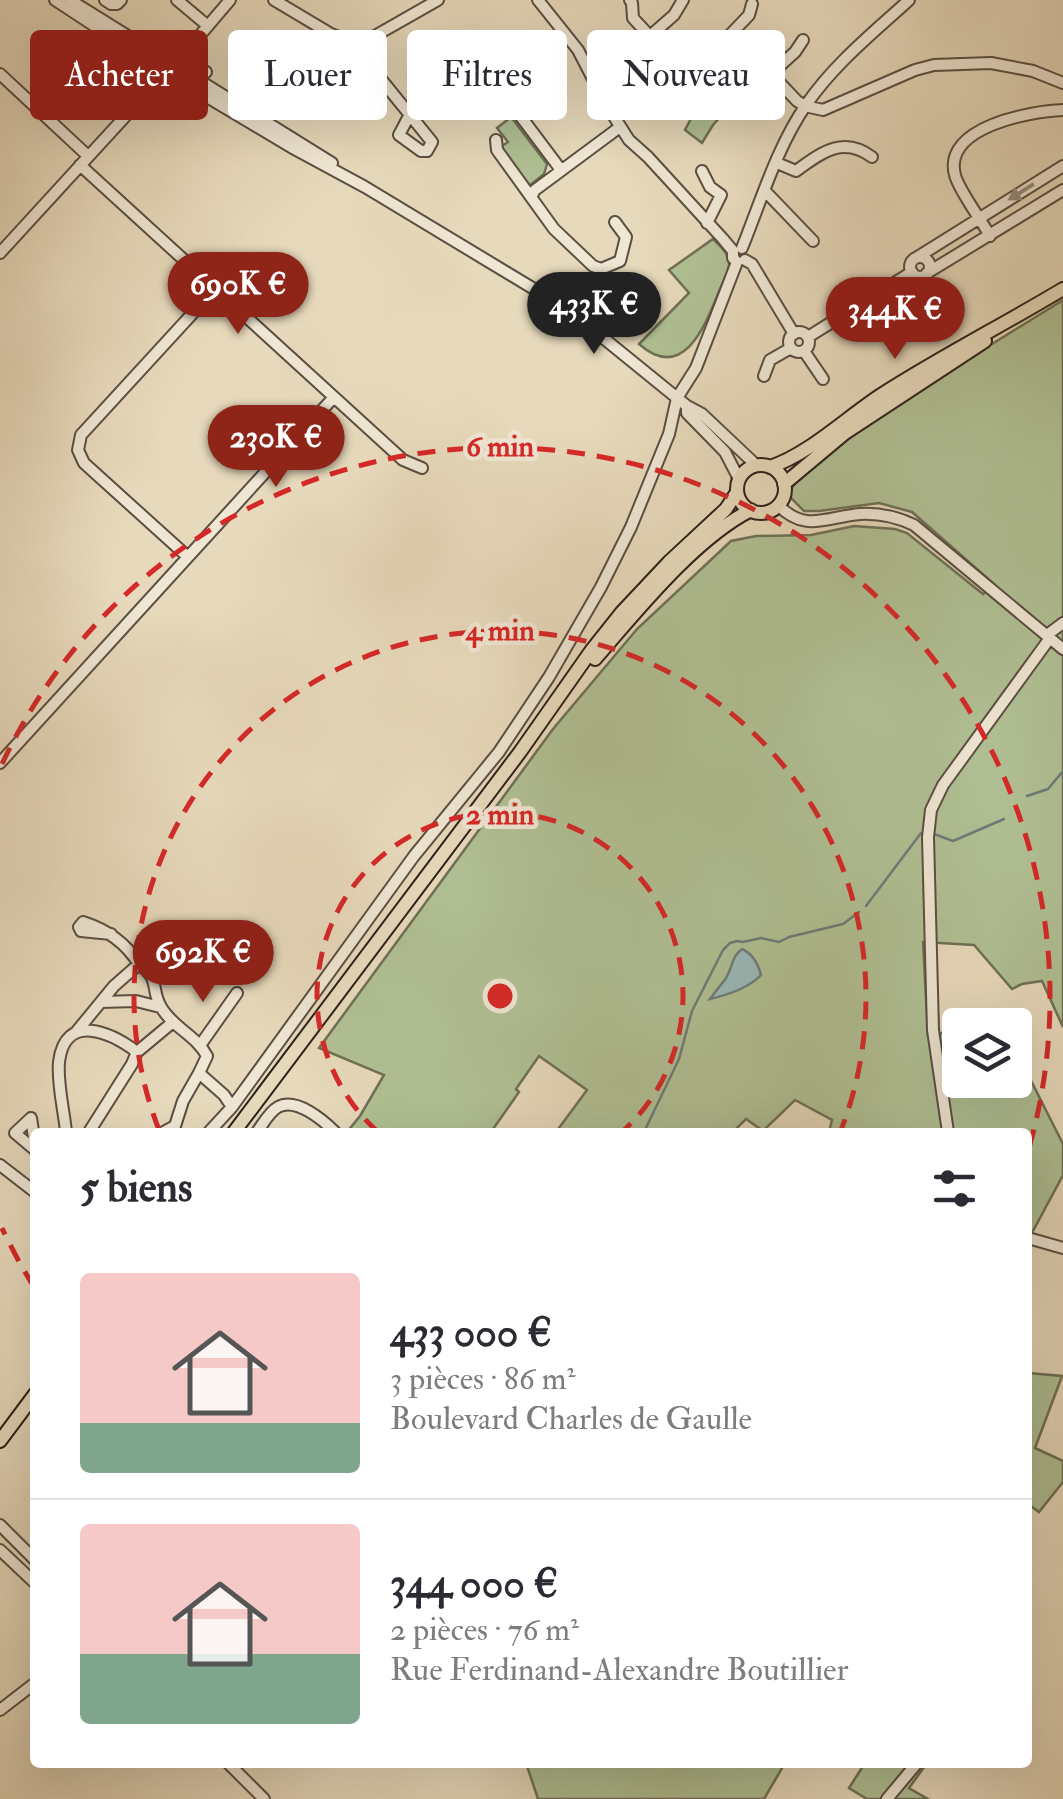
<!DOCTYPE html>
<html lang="fr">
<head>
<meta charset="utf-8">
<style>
  body { margin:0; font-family:"IM FELL Double Pica",serif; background:#f7f7f7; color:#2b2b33; height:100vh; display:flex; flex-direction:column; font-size:38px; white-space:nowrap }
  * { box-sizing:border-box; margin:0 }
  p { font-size:32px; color:#7c7c81 }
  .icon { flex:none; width:55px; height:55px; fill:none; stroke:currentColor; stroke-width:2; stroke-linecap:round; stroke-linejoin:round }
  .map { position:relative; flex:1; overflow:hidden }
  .panel { position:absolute; left:30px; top:1128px; width:1002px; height:640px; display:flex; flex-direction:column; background:#fff; border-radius:10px; box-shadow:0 10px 40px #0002 }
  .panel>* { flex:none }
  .banner { position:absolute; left:30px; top:30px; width:1005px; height:90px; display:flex; gap:20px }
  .controls { position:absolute; left:942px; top:1008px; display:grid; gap:20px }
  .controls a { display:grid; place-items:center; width:90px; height:90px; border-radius:10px; background:#fff; box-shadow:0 10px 40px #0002; font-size:50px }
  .price { position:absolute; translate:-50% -85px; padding:0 22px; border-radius:35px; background:#8f2418; color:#fff; font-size:32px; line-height:65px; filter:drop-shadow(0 2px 5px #0008) }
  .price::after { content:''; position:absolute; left:50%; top:60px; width:30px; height:22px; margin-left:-15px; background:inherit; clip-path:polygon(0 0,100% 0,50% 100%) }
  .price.selected { background:#222; color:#fff }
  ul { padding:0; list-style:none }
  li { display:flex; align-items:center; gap:30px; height:250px; padding:0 50px }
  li+li { border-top:2px solid #e1e1e2 }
  li span { display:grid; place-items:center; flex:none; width:280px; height:200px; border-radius:10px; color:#555 }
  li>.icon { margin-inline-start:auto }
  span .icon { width:120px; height:120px; fill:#fffc; stroke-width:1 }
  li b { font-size:42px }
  h2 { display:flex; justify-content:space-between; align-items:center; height:120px; padding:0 50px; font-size:42px }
  .pill { padding:0 35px; border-radius:10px; background:#fff; box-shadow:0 10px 40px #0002; font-size:35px; line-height:90px }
  .pill.selected { background:#8f2418; color:#fff }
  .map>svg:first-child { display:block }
</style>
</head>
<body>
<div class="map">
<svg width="1063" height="1799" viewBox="0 0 1063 1799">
  <rect width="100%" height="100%" fill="#e7d9bb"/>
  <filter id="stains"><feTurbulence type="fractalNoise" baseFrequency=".002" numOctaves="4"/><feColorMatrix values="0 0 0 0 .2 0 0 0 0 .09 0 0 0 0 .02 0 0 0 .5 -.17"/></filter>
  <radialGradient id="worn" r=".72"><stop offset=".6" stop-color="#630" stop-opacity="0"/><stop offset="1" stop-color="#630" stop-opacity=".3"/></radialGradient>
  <path fill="#b0c094" stroke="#6e7056" stroke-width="2.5" d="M 651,45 L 668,62 L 708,64 L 729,83 L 720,91 L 732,104 L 713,125 L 702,143 L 685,130 L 703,96 L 659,61 L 653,61 L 644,52 Z
    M 511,117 L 547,164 L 544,174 L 529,186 L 500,147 L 508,142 L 497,128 Z
    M 713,239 C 720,246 730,254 729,265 C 728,274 721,286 718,294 C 704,329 682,382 639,344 L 689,293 L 669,270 Z
    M 1063,300 L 1063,1027 L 1042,981 L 1022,984 L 1012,989 L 974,945 L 923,942 L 928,1036 L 939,1034 L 960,1026 L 960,1080 L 1015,1080 L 1015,1049 L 1063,1144 L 1063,1175 L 1033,1231 L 1028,1229 L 1028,1132 L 829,1132 L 832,1120 L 795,1100 L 763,1131 L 746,1119 L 733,1132 L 556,1132 L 587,1090 L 539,1056 L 516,1089 L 519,1092 L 491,1132 L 347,1132 L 360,1116 L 384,1075 L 319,1048 L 553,729 L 637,629 L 731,541 L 756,536 L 811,535 L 854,526 L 895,529 L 907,533 L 983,594 L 994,584 L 912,512 L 879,503 L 819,511 L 804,511 L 788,495 C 798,459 1019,328 1063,300 Z
    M 1028,1373 L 1062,1376 L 1035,1448 L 1063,1461 L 1063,1482 L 1039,1512 L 1028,1504 Z
    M 526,1763 L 526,1762 L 785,1763 L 764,1799 L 538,1799 Z
    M 865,1763 L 927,1763 L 909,1788 L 928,1799 L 867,1799 L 849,1788 Z"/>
  <path fill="#99b9b9" stroke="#6d7c79" stroke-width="2.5" d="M 742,949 C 753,954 758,963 761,975 C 749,988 727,995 710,999 C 715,992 721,985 726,978 C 733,967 731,957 742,949 Z"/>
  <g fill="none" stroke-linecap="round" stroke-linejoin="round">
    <path stroke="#6d7c79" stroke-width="2.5" d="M 1027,796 L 1048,789 L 1063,771
      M 934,834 L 953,841 L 1004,819
      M 866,906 L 921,833
      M 644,1132 L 679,1059 L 692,1011 L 723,950 L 730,943 L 737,941 L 743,942 L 761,938 L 779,942 L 789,937 L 843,924 L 859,912"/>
    <g stroke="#5b4e42" stroke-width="14">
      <path id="minor" d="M 55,0 L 160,69 L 291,147 L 365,187 L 549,298 L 591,328 L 687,406 L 702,414 L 756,465
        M 70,0 L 332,163
        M 105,0 L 111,4 L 117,4 L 121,0
        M 177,0 L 208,26
        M 274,0 L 331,34 L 349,41
        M 538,0 L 578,50 L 606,104 L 629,140 L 648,157 L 723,239 L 733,251 L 733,258 L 737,262
        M 630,0 L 632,3 L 633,18 L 669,57 L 708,58 L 715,60 L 730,73 C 750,63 748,75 764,81 C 765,81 777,82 779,82 L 797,101 L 805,106 L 823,110 L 915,70 L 934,65 L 991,63 L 1033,71 L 1063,83
        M 366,41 L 438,0
        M 363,57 L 432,142 L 427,151 L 421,151 L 399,135 L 410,114 L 467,73 L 480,70 L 492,78 L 561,170
        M 708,58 L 749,15 L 752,4
        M 206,72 L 187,60 L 184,54 L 230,0
        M 0,74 L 88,156
        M 593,77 L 634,41 L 650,36 L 674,15 L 683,0
        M 770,81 L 774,71 L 795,52 L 803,40
        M 278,108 L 288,95 L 350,56
        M 496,140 L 497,150 L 554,229 L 593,266 L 601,269 L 620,261 L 626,237 L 615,222
        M 777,163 L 796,171 C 821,153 843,135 872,157
        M 80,165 L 403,460 L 422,468
        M 702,171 L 710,187 L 721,195 L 707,223
        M 765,191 L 813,241
        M 531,197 L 535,190 L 620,127
        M 990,236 C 982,221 958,189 955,175 C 942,127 1031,111 1063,110
        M 742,248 C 761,201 777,147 806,105 C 834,64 873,33 909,0
        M 0,253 L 143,97 L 162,65
        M910 267a10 10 0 1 1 20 0a10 10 0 1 1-20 0Z
        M 916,258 L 1063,166
        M 745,260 L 752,264 L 794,334
        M 927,273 L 1063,190
        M789 342a10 10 0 1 1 20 0a10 10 0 1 1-20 0Z
        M 808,337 L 912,272
        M 804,351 L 823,379
        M 764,376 L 770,360 L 791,348
        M 687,406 L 687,413 L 725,452 L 739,479
        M 778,505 C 805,533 826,517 860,514 C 879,513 897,517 914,525 L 1063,649
        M 188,557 L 84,463 L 78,450 L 81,435 L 215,289
        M 1047,635 L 1063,623
        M 0,763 L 334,397
        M 111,934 L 81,931 L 79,927 L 83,922 C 107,930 125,942 139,964
        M 101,1002 L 136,1001 L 160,1007
        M 77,1031 L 114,986 L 139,964 C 161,980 150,988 161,1007 C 173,1028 196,1035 207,1056 L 199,1073 L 224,1095 L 232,1107
        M 201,1044 L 237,993
        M 66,1132 C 64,1110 57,1084 59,1062 C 65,1011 112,1033 137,1052
        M 89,1132 L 132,1064 L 137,1052 L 173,1022
        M 164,1132 L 175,1126 L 183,1101 L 199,1073
        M 209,1132 L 232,1107 L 414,856 L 499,752 L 549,677 L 601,587 L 631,527 L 669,434 L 677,398 L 696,368 L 737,262
        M 257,1132 C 263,1124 269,1112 278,1107 C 296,1097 323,1120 335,1132
        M 948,1132 L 933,1030 L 928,837 L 931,810 L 943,785 L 1050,638
        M 35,1144 L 31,1118 L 15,1133 L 35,1150
        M 0,1165 L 35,1192
        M 1028,1238 L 1063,1248
        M 0,1525 L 35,1560
        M 0,1550 L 35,1583
        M 0,1710 L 35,1683
        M 227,1762 L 264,1799
        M 887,1799 L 918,1762"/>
    </g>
    <g stroke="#2c2019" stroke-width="16">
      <path id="major" d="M737 489a24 24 0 1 1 48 0a24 24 0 1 1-48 0Z
        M 770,467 C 809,454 846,418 881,395 C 940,357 1003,325 1063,289
        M 784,484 L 845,433 L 985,341
        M 595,659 C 637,611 694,539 751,510
        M 234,1132 L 520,752 L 591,651 L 622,612 L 669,562 L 726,509 L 737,492
        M 0,1441 L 35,1394"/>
    </g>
    <use href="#minor" stroke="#efe6d3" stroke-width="10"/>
    <use href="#major" stroke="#e7d9bb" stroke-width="12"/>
  </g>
  <defs><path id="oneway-solid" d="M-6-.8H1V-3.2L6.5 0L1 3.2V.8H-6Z" transform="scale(2.5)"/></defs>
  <use fill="#978d7f" href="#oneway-solid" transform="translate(1021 192) rotate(148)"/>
  <g fill="none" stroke="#d62828" stroke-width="5" stroke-dasharray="18 12">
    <path d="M378 1132A183 183 0 1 1 622 1132"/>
    <path d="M159 1130A366 366 0 1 1 841 1130"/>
    <path d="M34 1287A550 550 0 0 1 2 1228M2 764A550 550 0 0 1 1029 1148"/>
  </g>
  <circle cx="500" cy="996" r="15" fill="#d62828" stroke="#efe6d3" stroke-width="5"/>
  <g font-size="30" text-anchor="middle" font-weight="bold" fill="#d62828" stroke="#efe6d3" stroke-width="9" stroke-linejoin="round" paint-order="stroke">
    <text x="500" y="456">6 min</text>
    <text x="500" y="640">4 min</text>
    <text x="500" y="824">2 min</text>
  </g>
  <rect width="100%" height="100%" filter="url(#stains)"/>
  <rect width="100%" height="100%" fill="url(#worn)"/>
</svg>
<div class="controls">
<a><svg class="icon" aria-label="layers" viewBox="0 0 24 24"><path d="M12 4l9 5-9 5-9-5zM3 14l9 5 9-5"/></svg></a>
</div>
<b class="price" style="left:238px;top:337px">690K €</b>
<b class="price selected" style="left:594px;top:357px">433K €</b>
<b class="price" style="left:895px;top:362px">344K €</b>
<b class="price" style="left:276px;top:490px">230K €</b>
<b class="price" style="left:203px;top:1005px">692K €</b>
<div class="banner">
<a class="pill selected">Acheter</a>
<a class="pill">Louer</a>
<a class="pill">Filtres</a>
<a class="pill">Nouveau</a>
</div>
<section class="panel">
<h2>5 biens<svg class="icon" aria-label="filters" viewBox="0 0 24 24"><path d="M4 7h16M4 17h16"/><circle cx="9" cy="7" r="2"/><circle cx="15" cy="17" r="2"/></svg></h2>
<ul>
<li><span style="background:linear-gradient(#f6c9c9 75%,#7fa58c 0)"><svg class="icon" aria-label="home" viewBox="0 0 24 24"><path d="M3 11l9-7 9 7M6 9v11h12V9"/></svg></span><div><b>433 000 €</b><p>3 pièces · 86 m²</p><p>Boulevard Charles de Gaulle</p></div></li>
<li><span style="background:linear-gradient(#f6c9c9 65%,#7fa58c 0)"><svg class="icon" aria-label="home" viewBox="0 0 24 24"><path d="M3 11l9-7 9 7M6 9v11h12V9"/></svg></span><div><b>344 000 €</b><p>2 pièces · 76 m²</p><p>Rue Ferdinand-Alexandre Boutillier</p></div></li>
</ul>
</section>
</div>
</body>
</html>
